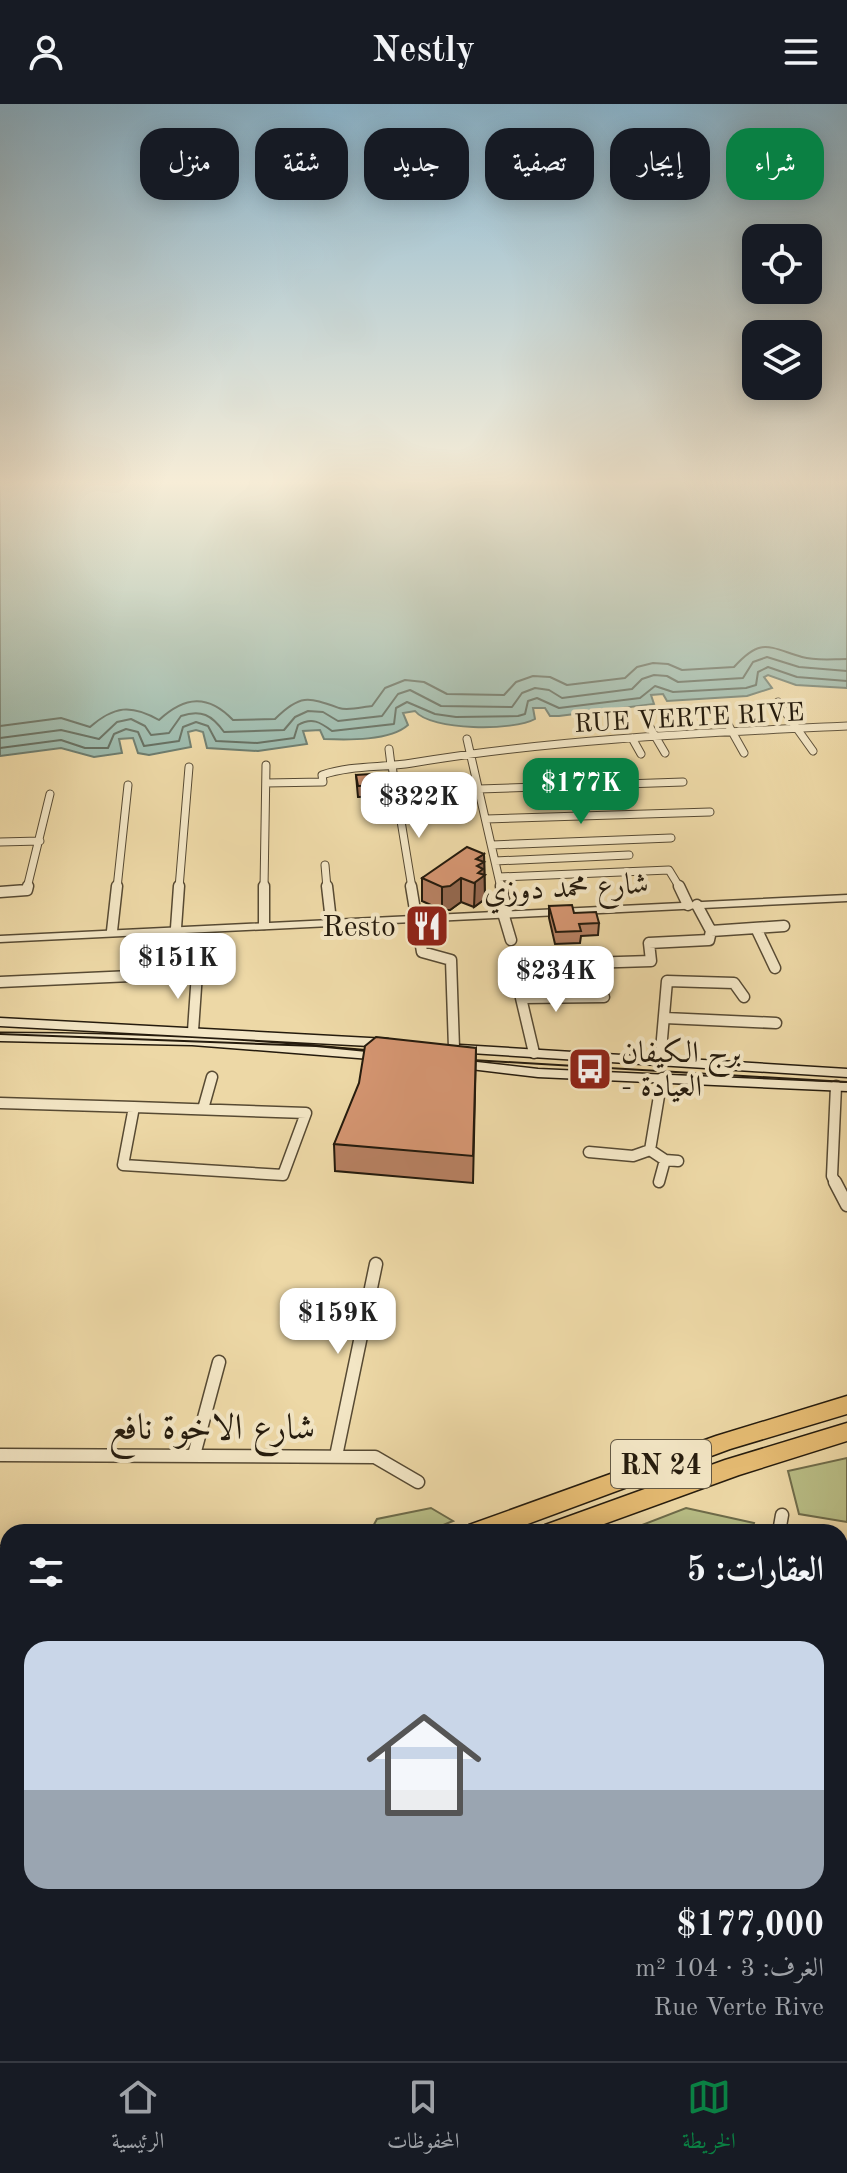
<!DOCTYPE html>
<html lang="ar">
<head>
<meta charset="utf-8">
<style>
  body { margin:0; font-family:"Old Standard TT",Amiri,serif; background:#242831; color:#f1f3f6; direction:rtl; height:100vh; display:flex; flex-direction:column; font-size:30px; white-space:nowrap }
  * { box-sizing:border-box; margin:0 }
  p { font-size:26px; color:#9ea1a6 }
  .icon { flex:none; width:44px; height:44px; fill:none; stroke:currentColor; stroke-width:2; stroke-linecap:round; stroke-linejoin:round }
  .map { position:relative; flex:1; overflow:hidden; direction:ltr }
  .drawer { position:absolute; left:0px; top:1420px; width:848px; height:538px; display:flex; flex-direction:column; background:#171b24; border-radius:24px 24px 0 0; box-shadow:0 4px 20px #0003; direction:rtl }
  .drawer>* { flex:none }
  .top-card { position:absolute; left:24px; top:24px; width:800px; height:72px; direction:rtl; display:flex; gap:16px }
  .tools { position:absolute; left:742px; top:120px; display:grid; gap:16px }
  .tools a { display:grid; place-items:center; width:80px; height:80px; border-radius:16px; background:#171b24; box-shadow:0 4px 20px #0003; font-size:40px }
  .price { position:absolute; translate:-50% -68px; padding:0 18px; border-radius:16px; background:#fff; color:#222; font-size:26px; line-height:52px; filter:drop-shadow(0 2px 4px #0008) }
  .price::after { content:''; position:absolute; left:50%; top:48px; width:24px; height:18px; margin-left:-12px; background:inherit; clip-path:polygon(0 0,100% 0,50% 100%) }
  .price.selected { background:#0b8043; color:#fff }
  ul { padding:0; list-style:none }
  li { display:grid; align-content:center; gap:16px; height:424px; padding:0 24px }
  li+li { border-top:2px solid #363941 }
  li span { display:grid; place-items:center; height:248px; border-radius:24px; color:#555 }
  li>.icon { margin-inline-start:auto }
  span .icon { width:144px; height:144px; fill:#fffc; stroke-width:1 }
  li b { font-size:34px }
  h2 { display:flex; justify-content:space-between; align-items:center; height:96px; padding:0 24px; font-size:34px }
  .chip { padding:0 28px; border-radius:24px; background:#171b24; box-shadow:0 4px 20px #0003; font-size:28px; line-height:72px }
  .chip.selected { background:#0b8043; color:#fff }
  header { display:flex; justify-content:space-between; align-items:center; height:104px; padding:0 24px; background:#171b24; font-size:36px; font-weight:600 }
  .menu { display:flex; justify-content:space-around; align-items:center; height:112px; border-top:2px solid #363941; background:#171b24; font-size:22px; color:#9ea1a6 }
  .menu a { display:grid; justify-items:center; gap:4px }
  .menu .selected { color:#0b8043 }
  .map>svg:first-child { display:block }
</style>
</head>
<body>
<header><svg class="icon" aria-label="menu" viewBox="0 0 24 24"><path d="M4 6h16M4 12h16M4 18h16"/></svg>Nestly<svg class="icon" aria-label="person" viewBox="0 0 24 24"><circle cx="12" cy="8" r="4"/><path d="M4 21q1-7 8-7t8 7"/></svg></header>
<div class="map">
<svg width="847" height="1957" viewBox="0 0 847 1957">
  <rect width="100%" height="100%" fill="#edd8a6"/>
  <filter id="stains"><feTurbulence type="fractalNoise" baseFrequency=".0025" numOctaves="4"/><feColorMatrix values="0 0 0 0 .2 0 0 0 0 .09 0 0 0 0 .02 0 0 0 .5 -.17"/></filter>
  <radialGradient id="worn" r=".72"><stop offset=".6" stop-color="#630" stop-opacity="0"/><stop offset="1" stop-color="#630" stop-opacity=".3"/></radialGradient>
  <path fill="#b9be86" stroke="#6f6c4a" stroke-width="2" d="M 847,1354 L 847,1418 L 799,1410 L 788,1367 Z
    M 431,1404 L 453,1417 L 426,1428 L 370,1428 L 377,1415 Z
    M 686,1404 L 754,1419 L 751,1428 L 624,1428 Z"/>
  <path fill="#9ab9ac" stroke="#6b7a6c" stroke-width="2" d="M 0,378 L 847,378 L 847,584 L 796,581 L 768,571 L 764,573 L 772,584 L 747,592 L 667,597 L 663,590 L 651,591 L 654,600 L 559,612 L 550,612 L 545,604 L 533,604 L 535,615 C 514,627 431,627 415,607 L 403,609 L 408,621 C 390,637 348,636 324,635 L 320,626 L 303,627 L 307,640 L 258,647 L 207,644 L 203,628 L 196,626 L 188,628 L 191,643 L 149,651 L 138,649 L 133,634 L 119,635 L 122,649 L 94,653 L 61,644 L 0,652 Z"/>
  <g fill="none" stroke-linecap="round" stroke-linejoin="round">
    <path stroke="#606a5c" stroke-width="2" d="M 0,622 L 61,614 L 90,623 C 114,602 131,600 159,616 C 185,592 208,590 233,616 L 275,615 C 300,590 308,593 339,604 C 348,607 362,603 372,602 L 385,584 L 405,576 L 424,578 L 447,590 L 504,591 L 516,578 L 533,572 L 550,573 L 567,581 L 625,574 L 637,563 L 653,559 L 668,560 L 682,566 L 734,563 C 761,533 768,543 802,553 C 816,557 832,555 847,555
      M 0,634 L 61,626 L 99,635 L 117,618 L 131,615 L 145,622 L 151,631 L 169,629 L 181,612 C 201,605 212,611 224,628 L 284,626 L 295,613 L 308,607 L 323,608 L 338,617 L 382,612 L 398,590 L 410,586 L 441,602 L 512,603 L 522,589 L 535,584 L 549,586 L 562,594 L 632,585 L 642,575 L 654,571 L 667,572 L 678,578 L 743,574 L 753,558 L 767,553 L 799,563 L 847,567
      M 0,644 L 61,636 L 85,644 L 108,644 L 114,630 L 126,625 L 138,628 L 144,642 L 179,637 L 183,623 L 196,618 L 208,622 L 216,637 L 257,639 L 294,634 L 298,621 C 312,613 320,618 332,627 L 394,620 L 396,604 L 407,598 L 435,610 L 456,613 L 518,612 L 525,610 L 528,597 L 537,594 L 559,604 L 640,594 L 655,582 L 673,588 L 746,584 L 756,581 L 758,568 L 768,563 L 797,573 L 847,577"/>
    <g stroke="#574a33" stroke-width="9">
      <path id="minor-far3" d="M 778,598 L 813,647
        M 721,608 L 744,649
        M 648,620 L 665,649
        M 632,634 L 641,650
        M 467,635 L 501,784
        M 389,645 L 391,661
        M 392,662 L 412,784
        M 266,679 L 323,678 L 322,671 C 352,661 381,664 412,659 C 555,635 701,629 847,622
        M 479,685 L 683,678
        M 486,715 L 710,708
        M 0,738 L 40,737
        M 492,741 L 671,734
        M 495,757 L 629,751
        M 325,761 L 327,784
        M 499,773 L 669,766 L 680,784
        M 27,784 L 50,690
        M 117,784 L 128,681
        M 179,784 L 189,663
        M 264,784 L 266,661"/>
    </g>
    <g stroke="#574a33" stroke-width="13">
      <path id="minor-far2" d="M 327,782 L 331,817
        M 411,782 L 422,848 L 451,856 L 454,944
        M 501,782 L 507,809
        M 679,782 L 688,801
        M 0,788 L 27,786 L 28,782
        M 503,809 L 511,836
        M 264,820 L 264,782
        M 176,824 L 179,782
        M 756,824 L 775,864
        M 112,827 L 117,782
        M 711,827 L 784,822
        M 587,859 L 651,857 L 649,839 L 709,836 L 711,827 L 697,801
        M 0,878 L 197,869 L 227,871
        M 665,914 L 776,919
        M 193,927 L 197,869
        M 534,949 L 521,894 L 604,893
        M 660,958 L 667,877 L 734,879 L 744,893
        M 662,974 L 650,1046 L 665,1056 L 678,1057
        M 836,982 L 832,1072 L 836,1080
        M 0,999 L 134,1003
        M 134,1003 L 306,1009 L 283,1071 L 123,1061 Z
        M 203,1005 L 212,973
        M 589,1048 L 633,1052 L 650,1046
        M 659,1078 L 665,1056"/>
    </g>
    <g stroke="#574a33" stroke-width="15">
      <path id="minor-far1" d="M 835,1078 L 847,1101
        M 0,1351 L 375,1353 L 418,1378
        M 194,1351 L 219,1258
        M 336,1352 L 376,1160
        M 779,1428 L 782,1411"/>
    </g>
    <g stroke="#574a33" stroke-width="19">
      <path id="minor" d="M 840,1699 L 847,1715
        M 0,1704 L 8,1703
        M 840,1888 L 847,1883
        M 693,1950 L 693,1957
        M 267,1957 L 268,1950"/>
    </g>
    <g stroke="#574a33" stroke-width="3">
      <path id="tertiary" d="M 847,791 L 847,797 L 0,838 L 0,832 Z"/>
    </g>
    <g stroke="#251b0d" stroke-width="3">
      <path id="secondary" d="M 0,914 L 388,935 L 395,939 L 388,943 L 0,922 Z
        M 0,929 C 128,929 255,936 383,948 L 390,952 L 383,956 L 192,941 L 0,937 Z
        M 460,941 L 847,965 L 847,973 L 455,948 L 453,945 L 455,942 Z
        M 459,956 L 538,965 L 847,979 L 847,987 L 538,973 L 454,963 L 452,960 L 454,957 Z"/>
    </g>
    <g stroke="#251b0d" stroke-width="3">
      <path id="trunk" d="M 847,1292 L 847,1310 L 730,1345 L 506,1428 L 466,1428 L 469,1421 L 716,1332 Z
        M 847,1319 L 847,1337 L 739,1371 L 582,1428 L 542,1428 L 545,1421 L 725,1356 Z
        M 8,1588 L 8,1612 L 0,1616 L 0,1590 Z"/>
    </g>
    <g stroke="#251b0d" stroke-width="3">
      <path id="motorway" d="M 0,1442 L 8,1445 L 8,1471 L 0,1468 Z
        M 8,1621 L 8,1650 L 0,1653 L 0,1624 Z"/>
    </g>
    <use href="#minor-far3" stroke="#f3e6c5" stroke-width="7"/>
    <use href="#minor-far2" stroke="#f3e6c5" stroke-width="10"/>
    <use href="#minor-far1" stroke="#f3e6c5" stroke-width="12"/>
    <use href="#minor" stroke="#f3e6c5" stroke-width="16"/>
    <use href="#tertiary" fill="#f3e6c5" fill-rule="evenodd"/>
    <use href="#secondary" fill="#f3e6c5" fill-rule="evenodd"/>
    <use href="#trunk" fill="#e6bc73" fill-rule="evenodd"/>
    <use href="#motorway" fill="#e6bc73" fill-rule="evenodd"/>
    <path stroke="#251b0d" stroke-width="2" d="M 0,930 L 316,942 L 387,949
      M 455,955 L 847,978"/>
  </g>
  <path fill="#b68061" stroke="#251b0d" stroke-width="2" d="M 356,671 L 390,681 L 390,692 L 358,693 Z
    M 484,750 L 485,795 L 474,803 L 461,798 L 450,806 L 442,806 L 422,797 L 422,774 Z
    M 549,802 L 574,809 L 599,819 L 598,831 L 581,832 L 580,839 L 555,840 L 549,814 Z
    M 476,944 L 473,1079 L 335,1067 L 334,1040 Z"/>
  <path fill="#94684f" stroke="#251b0d" stroke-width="2" d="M 484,750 L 485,795 L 474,803 L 476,755 Z
    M 461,774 L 461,798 L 450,806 L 442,806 L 442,783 Z"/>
  <path fill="#d49571" stroke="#251b0d" stroke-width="2" d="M 388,669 L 390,681 L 358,682 L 356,671 Z
    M 467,743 L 484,750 L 476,755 L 484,758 L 477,762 L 483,765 L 478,769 L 485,771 L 474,779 L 461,774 L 450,782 L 442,783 L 422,774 Z
    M 572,801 L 574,809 L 596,808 L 599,819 L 579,820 L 581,827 L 556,828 L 549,802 Z
    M 376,933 L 476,944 L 473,1052 L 334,1040 L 359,979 L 365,942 Z"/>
  <linearGradient id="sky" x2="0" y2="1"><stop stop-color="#89b6d0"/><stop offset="0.58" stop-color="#f7edd7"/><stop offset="1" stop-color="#f7edd7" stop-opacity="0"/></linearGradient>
  <rect width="847" height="652" fill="url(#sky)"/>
  <defs>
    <g id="restaurant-square" transform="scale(2.3)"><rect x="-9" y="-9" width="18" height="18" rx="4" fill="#8f2418" stroke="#f3e6c5"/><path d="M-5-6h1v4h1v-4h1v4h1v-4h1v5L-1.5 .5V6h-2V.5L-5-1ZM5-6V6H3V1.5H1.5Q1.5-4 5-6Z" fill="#fff"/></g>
    <g id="bus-square" transform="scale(2.3)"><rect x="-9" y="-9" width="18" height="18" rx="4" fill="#8f2418" stroke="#f3e6c5"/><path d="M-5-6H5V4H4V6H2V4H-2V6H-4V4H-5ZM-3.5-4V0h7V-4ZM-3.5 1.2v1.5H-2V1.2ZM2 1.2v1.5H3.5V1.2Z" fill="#fff"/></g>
  </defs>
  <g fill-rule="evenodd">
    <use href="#restaurant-square" x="427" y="822"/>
    <use href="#bus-square" x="590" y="965"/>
  </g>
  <g text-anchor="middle" stroke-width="8" stroke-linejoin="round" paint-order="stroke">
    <g font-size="26" fill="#251b0d" stroke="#f3e6c5">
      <text transform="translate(689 613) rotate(-3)" y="9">RUE VERTE RIVE</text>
    </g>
    <rect fill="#f3e6c5" stroke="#635844" stroke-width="2" x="611" y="1336" width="100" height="48" rx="6"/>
    <g font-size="28" font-weight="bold" fill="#251b0d">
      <text x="661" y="1370">RN 24</text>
    </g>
    <g font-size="30" fill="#251b0d" stroke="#f3e6c5">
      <text transform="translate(566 783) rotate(-3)" y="10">شارع محمد دوزي</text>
    </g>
    <g font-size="30" fill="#251b0d" stroke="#f3e6c5" text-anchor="end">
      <text x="396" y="832">Resto</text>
      <text x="621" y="958" text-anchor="start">برج الكيفان<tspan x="621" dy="34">- العيادة</tspan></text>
    </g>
    <g font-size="36" fill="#251b0d" stroke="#f3e6c5">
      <text x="212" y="1335">شارع الاخوة نافع</text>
    </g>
  </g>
  <rect width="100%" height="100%" filter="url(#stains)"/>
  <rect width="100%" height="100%" fill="url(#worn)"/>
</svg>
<div class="tools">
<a><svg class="icon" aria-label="locate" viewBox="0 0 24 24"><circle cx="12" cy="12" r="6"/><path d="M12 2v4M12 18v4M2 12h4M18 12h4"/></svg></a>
<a><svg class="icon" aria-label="layers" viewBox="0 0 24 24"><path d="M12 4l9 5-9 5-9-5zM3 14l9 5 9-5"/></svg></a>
</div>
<b class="price selected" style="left:581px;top:722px">$177K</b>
<b class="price" style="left:419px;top:736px">$322K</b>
<b class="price" style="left:178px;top:897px">$151K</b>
<b class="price" style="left:556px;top:910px">$234K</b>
<b class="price" style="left:338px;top:1252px">$159K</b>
<div class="top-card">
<a class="chip selected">شراء</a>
<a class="chip">إيجار</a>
<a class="chip">تصفية</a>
<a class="chip">جديد</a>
<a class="chip">شقة</a>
<a class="chip">منزل</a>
</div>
<section class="drawer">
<h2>العقارات: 5<svg class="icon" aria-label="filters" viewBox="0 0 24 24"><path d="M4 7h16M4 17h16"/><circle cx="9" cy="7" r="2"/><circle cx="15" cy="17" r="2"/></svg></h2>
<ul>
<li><span style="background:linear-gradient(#c9d6e8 60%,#9aa5b1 0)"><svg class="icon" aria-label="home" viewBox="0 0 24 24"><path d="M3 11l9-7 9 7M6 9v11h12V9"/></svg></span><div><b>$177,000</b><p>الغرف: 3 · 104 m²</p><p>Rue Verte Rive</p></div></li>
</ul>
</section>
</div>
<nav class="menu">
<a class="selected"><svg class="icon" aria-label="map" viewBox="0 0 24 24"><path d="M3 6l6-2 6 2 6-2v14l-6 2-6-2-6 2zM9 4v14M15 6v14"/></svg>الخريطة</a>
<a><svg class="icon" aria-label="saved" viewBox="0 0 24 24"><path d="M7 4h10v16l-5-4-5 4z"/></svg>المحفوظات</a>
<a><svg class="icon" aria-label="home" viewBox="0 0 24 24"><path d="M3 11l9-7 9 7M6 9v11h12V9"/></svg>الرئيسية</a>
</nav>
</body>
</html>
